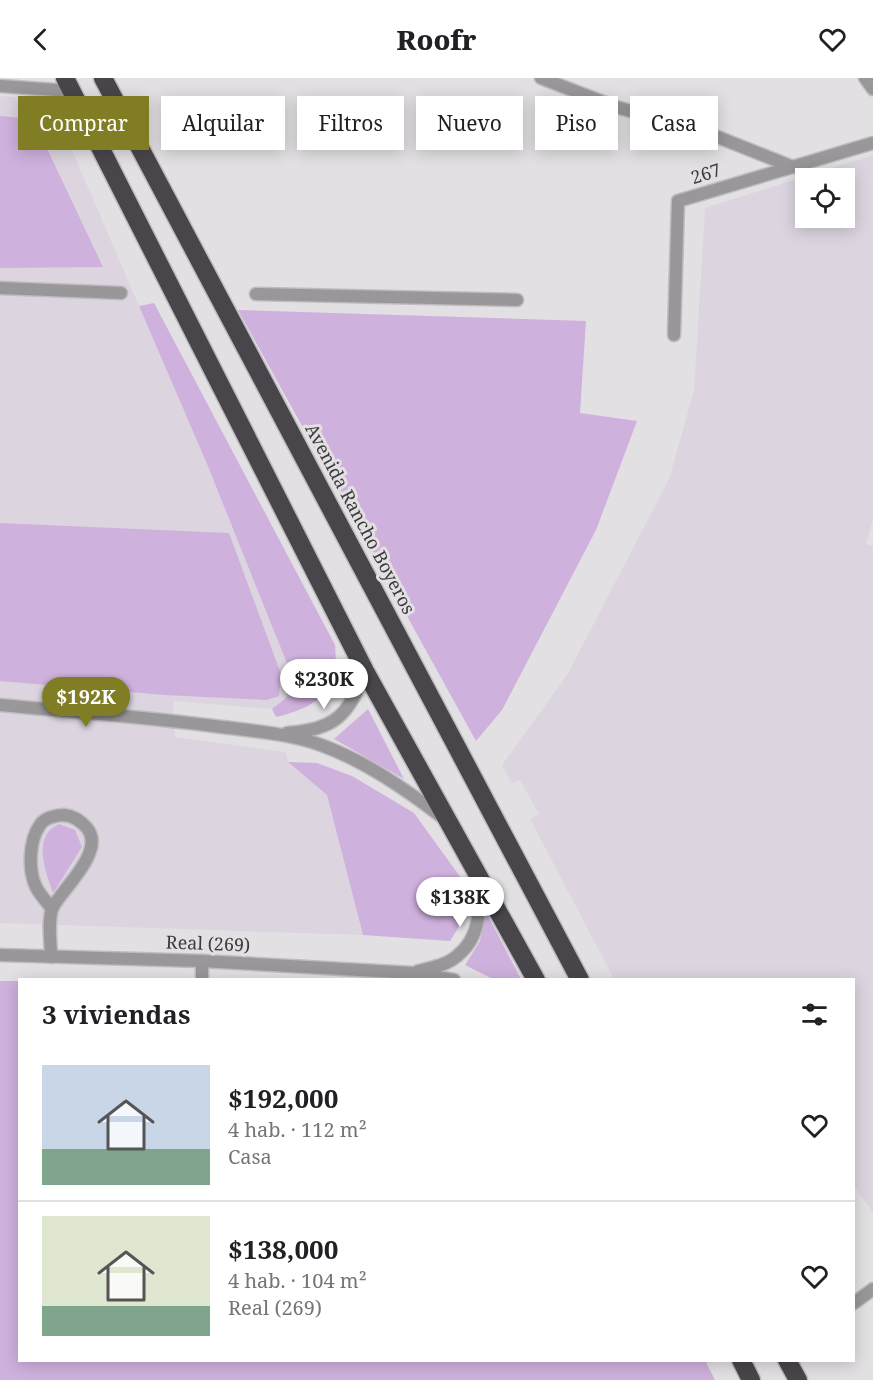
<!DOCTYPE html>
<html lang="es">
<head>
<meta charset="utf-8">
<style>
  body { margin:0; font-family:"Noto Serif",serif; background:#f2f2f2; color:#202124; height:100vh; display:flex; flex-direction:column; font-size:22px; white-space:nowrap }
  * { box-sizing:border-box; margin:0 }
  p { font-size:20px; color:#757577 }
  .icon { flex:none; width:33px; height:33px; fill:none; stroke:currentColor; stroke-width:2; stroke-linecap:round; stroke-linejoin:round }
  .map { position:relative; flex:1; overflow:hidden }
  .panel { position:absolute; left:18px; top:900px; width:837px; height:384px; display:flex; flex-direction:column; background:#fff; border-radius:0px; box-shadow:0 3px 15px #0003 }
  .panel>* { flex:none }
  .guide { position:absolute; left:18px; top:18px; width:837px; height:54px; display:flex; gap:12px }
  .tools { position:absolute; left:795px; top:90px; display:grid; gap:12px }
  .tools a { display:grid; place-items:center; width:60px; height:60px; border-radius:0px; background:#fff; box-shadow:0 3px 15px #0003; font-size:30px }
  .price { position:absolute; translate:-50% -51px; padding:0 14px; border-radius:21px; background:#fff; color:#222; font-size:20px; line-height:39px; filter:drop-shadow(0 2px 3px #0008) }
  .price::after { content:''; position:absolute; left:50%; top:36px; width:18px; height:14px; margin-left:-9px; background:inherit; clip-path:polygon(0 0,100% 0,50% 100%) }
  .price.on { background:#807d25; color:#fff }
  ul { padding:0; list-style:none }
  li { display:flex; align-items:center; gap:18px; height:150px; padding:0 24px }
  li+li { border-top:2px solid #e0e0e0 }
  li span { display:grid; place-items:center; flex:none; width:168px; height:120px; border-radius:0px; color:#555 }
  li>.icon { margin-inline-start:auto }
  span .icon { width:72px; height:72px; fill:#fffc; stroke-width:1 }
  li b { font-size:26px }
  h2 { display:flex; justify-content:space-between; align-items:center; height:72px; padding:0 24px; font-size:26px }
  .pill { padding:0 21px; border-radius:0px; background:#fff; box-shadow:0 3px 15px #0003; font-size:21px; line-height:54px }
  .pill.on { background:#807d25; color:#fff }
  header { display:flex; justify-content:space-between; align-items:center; height:78px; padding:0 24px; background:#fff; font-size:27px; font-weight:800 }
  .map>svg:first-child { display:block }
</style>
</head>
<body>
<header><svg class="icon" aria-label="back" viewBox="0 0 24 24"><path d="M15 5l-7 7 7 7"/></svg>Roofr<svg class="icon" aria-label="heart" viewBox="0 0 24 24"><path d="M12 20l-8-8c-3-5 5-10 8-4 3-6 11-1 8 4z"/></svg></header>
<div class="map">
<svg width="873" height="1302" viewBox="0 0 873 1302">
  <rect width="100%" height="100%" fill="#e3e0e4"/>
  <path fill="#dcd5e0" fill-rule="evenodd" d="M 0,18 L 50,21 L 207,386 L 288,588 L 287,619 L 272,631 L 173,623 L 175,659 L 286,674 L 288,684 L 327,717 L 363,857 L 0,845 Z
    M 873,77 L 873,442 L 866,466 L 873,468 L 873,1135 L 854,1108 L 854,902 L 614,901 L 530,741 L 539,736 L 520,702 L 512,706 L 502,687 L 567,597 L 669,401 L 694,312 L 705,130 ZM 844,100 L 844,140 L 806,140 L 806,100 Z"/>
  <path fill="#ceb1dd" d="M 0,38 L 33,41 L 103,189 L 0,190 Z
    M 154,225 L 335,567 C 340,613 316,630 276,639 L 272,631 L 287,619 L 288,588 L 207,386 L 139,228 Z
    M 238,232 L 586,243 L 580,335 L 637,343 L 596,452 L 502,632 L 476,663 Z
    M 0,445 L 229,455 L 281,596 L 279,618 L 267,622 L 165,617 L 0,603 Z
    M 368,631 L 404,701 L 334,661 Z
    M 288,684 L 317,685 L 352,698 L 414,735 L 461,800 L 464,821 L 461,845 L 450,863 L 363,857 L 327,717 Z
    M 59,746 L 75,752 L 82,769 L 53,815 C 46,795 31,758 59,746 Z
    M 486,834 L 521,901 L 493,901 L 465,887 L 480,863 Z
    M 0,903 L 19,903 L 20,1282 L 705,1282 L 715,1302 L 0,1302 Z"/>
  <g fill="none" stroke-linecap="round" stroke-linejoin="round">
    <g stroke="#bebcbf" stroke-width="15">
      <path id="lane" d="M 0,210 L 121,215
        M 256,216 L 517,222
        M 51,879 C 51,865 47,841 53,829 C 63,810 106,773 87,750 C 81,743 74,738 64,737 C 56,737 44,740 40,747 C 29,762 28,792 36,809 C 40,817 47,824 52,831
        M 202,902 L 202,883"/>
    </g>
    <g stroke="#bebcbf" stroke-width="15">
      <path id="street" d="M 541,0 L 616,29 L 700,52 L 793,89
        M 865,0 L 873,11
        M 0,8 L 70,13
        M 674,257 L 678,123 L 873,65
        M 0,627 C 74,634 149,639 222,649 C 255,653 290,656 321,667 C 365,683 405,711 442,739
        M 287,655 C 335,652 349,637 365,593
        M 0,877 L 202,883 L 413,895 L 454,902
        M 418,893 C 431,890 447,887 457,878 C 480,860 483,828 475,801
        M 854,1225 L 873,1211"/>
    </g>
    <g stroke="#bebcbf" stroke-width="21">
      <path id="highway" d="M 65,0 L 365,593 L 536,902
        M 103,0 L 580,902
        M 741,1282 L 751,1302
        M 787,1282 L 798,1302"/>
    </g>
    <use href="#lane" stroke="#999799" stroke-width="12"/>
    <use href="#street" stroke="#999799" stroke-width="12"/>
    <use href="#highway" stroke="#48464a" stroke-width="18"/>
  </g>
  <g text-anchor="middle" stroke-width="6" stroke-linejoin="round" paint-order="stroke">
    <g font-size="18" fill="#3c3b3c" stroke="#e3e0e4">
      <text transform="translate(706 96) rotate(-17)" y="6">267</text>
      <text transform="translate(360 441) rotate(62)" y="6">Avenida Rancho Boyeros</text>
      <text transform="translate(208 866) rotate(2)" y="6">Real (269)</text>
    </g>
  </g>
</svg>
<div class="tools">
<a><svg class="icon" aria-label="locate" viewBox="0 0 24 24"><circle cx="12" cy="12" r="6"/><path d="M12 2v4M12 18v4M2 12h4M18 12h4"/></svg></a>
</div>
<b class="price" style="left:324px;top:632px">$230K</b>
<b class="price on" style="left:86px;top:650px">$192K</b>
<b class="price" style="left:460px;top:850px">$138K</b>
<div class="guide">
<a class="pill on">Comprar</a>
<a class="pill">Alquilar</a>
<a class="pill">Filtros</a>
<a class="pill">Nuevo</a>
<a class="pill">Piso</a>
<a class="pill">Casa</a>
</div>
<section class="panel">
<h2>3 viviendas<svg class="icon" aria-label="filters" viewBox="0 0 24 24"><path d="M4 7h16M4 17h16"/><circle cx="9" cy="7" r="2"/><circle cx="15" cy="17" r="2"/></svg></h2>
<ul>
<li><span style="background:linear-gradient(#c9d6e8 70%,#7fa58c 0)"><svg class="icon" aria-label="home" viewBox="0 0 24 24"><path d="M3 11l9-7 9 7M6 9v11h12V9"/></svg></span><div><b>$192,000</b><p>4 hab. · 112 m²</p><p>Casa</p></div><svg class="icon" aria-label="heart" viewBox="0 0 24 24"><path d="M12 20l-8-8c-3-5 5-10 8-4 3-6 11-1 8 4z"/></svg></li>
<li><span style="background:linear-gradient(#dfe7d0 75%,#7fa58c 0)"><svg class="icon" aria-label="home" viewBox="0 0 24 24"><path d="M3 11l9-7 9 7M6 9v11h12V9"/></svg></span><div><b>$138,000</b><p>4 hab. · 104 m²</p><p>Real (269)</p></div><svg class="icon" aria-label="heart" viewBox="0 0 24 24"><path d="M12 20l-8-8c-3-5 5-10 8-4 3-6 11-1 8 4z"/></svg></li>
</ul>
</section>
</div>
</body>
</html>
